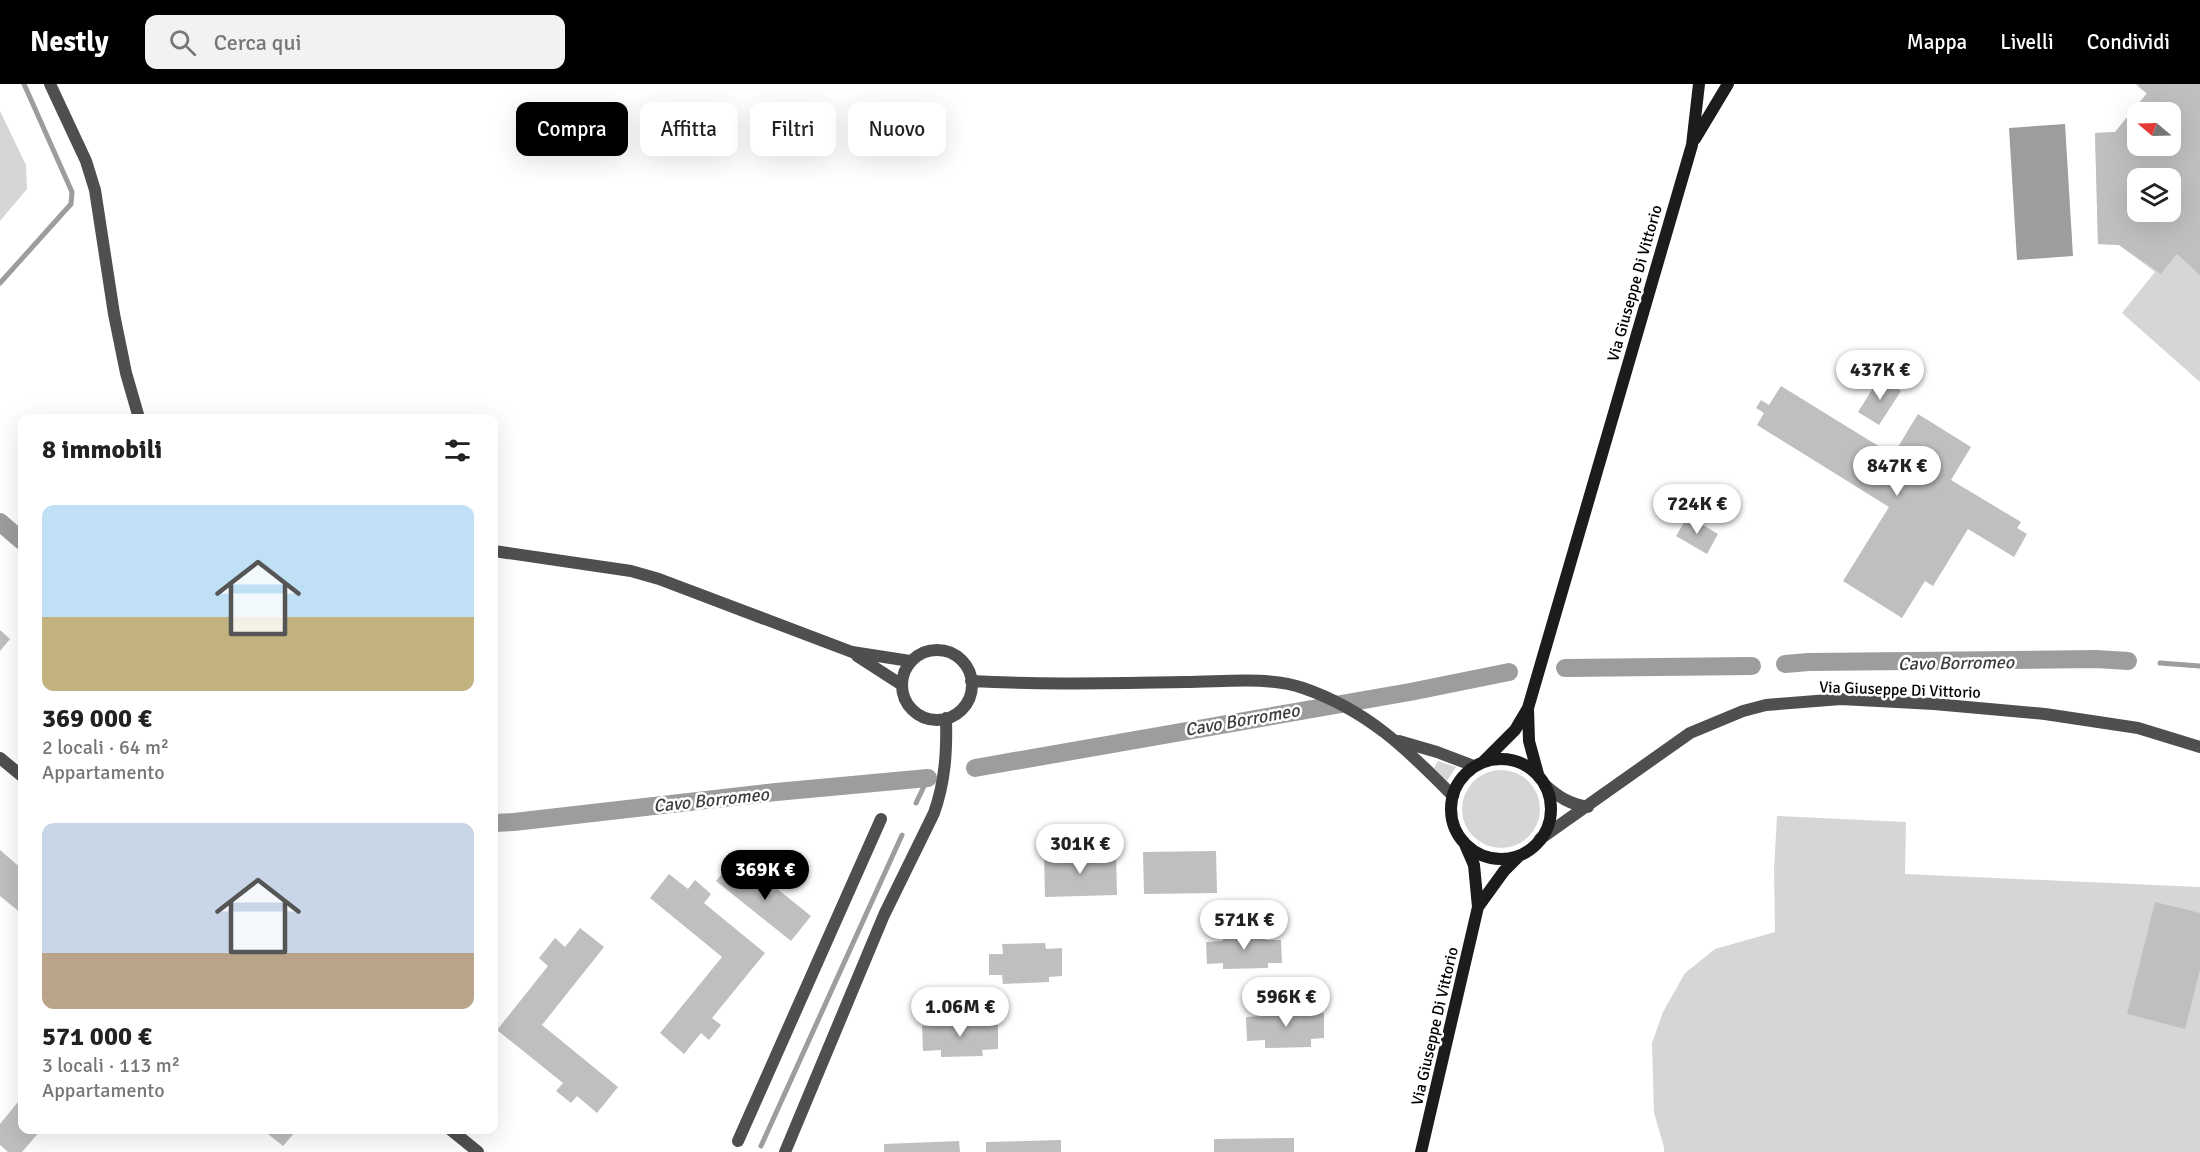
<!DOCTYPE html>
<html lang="it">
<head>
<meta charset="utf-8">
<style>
  body { margin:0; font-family:Signika,sans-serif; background:#f2f2f2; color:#222; height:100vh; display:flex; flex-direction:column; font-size:22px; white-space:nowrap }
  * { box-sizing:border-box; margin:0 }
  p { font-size:20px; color:#767676 }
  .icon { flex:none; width:33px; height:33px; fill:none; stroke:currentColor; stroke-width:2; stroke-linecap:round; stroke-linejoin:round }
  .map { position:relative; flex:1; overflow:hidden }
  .panel { position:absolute; left:18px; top:330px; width:480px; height:720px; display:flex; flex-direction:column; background:#fff; border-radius:12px; box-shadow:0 6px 24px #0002 }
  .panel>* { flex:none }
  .guide { position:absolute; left:516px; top:18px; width:570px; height:54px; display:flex; gap:12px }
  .needle { width:39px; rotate:289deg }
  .controls { position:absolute; left:2127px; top:18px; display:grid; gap:12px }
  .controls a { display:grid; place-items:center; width:54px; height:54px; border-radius:12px; background:#fff; box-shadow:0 6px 24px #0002; font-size:30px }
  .price { position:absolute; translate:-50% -51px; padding:0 14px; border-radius:21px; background:#fff; color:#222; font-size:20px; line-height:39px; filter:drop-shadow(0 2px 3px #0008) }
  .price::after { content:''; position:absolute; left:50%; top:36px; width:18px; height:14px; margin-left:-9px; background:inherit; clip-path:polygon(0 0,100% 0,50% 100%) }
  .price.active { background:#000; color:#fff }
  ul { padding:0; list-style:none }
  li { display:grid; align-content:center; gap:12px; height:318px; padding:0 24px }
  li span { display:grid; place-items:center; height:186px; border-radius:12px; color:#555 }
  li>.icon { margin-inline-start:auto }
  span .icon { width:108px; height:108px; fill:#fffc; stroke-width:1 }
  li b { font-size:26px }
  h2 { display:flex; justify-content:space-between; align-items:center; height:72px; padding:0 24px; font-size:26px }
  .chip { padding:0 21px; border-radius:12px; background:#fff; box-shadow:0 6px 24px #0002; font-size:21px; line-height:54px }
  .chip.active { background:#000; color:#fff }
  header { display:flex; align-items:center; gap:36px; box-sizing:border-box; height:84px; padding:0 30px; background:#000; color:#fff }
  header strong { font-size:28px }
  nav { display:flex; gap:33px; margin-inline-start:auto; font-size:21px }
  .search { width:420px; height:54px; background:#f2f2f2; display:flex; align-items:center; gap:15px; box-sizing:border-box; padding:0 21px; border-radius:12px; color:#767676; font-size:22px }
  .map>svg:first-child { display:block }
</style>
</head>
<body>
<header>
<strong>Nestly</strong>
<div class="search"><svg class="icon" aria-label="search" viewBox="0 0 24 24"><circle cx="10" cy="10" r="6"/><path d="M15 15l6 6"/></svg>Cerca qui</div>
<nav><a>Mappa</a><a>Livelli</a><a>Condividi</a></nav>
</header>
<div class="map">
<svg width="2200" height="1068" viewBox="0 0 2200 1068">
  <rect width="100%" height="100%" fill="#fff"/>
  <path fill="#d6d6d6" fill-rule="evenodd" d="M 2135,0 L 2200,0 L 2200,298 L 2122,229 L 2155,188 L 2119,161 L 2098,160 L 2095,49 L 2115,48 L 2147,10 ZM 2138,28 L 2170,28 L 2170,62 L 2138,62 ZM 2138,94 L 2170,94 L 2170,128 L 2138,128 Z
    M 0,27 L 26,81 L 27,105 L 0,137 Z
    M 1438,677 L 1456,683 L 1447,697 L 1434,684 Z
    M1462 725a39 39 0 1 1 78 0a39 39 0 1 1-78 0Z
    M 1777,732 L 1906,738 L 1905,790 L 2200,803 L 2200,1068 L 1664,1068 L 1664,1063 L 1654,1029 L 1652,959 L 1663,928 L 1685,889 L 1715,865 L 1775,848 L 1774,785 Z"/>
  <path fill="#9d9d9d" d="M 2065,40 L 2073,172 L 2017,176 L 2009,44 Z"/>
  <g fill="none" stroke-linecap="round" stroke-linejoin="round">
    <path stroke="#9d9d9d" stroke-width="5" d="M 0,199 L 71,120 L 72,108 L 24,0
      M 2160,579 L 2200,582
      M 916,719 L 928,694
      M 761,1062 L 902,751"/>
    <path stroke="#9d9d9d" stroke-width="18" d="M 0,438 L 22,457
      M 1785,580 L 1809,578 L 2096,575 L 2128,577
      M 1565,584 L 1752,582
      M 975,684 L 1410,608 L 1509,588
      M 494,739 L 514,738 L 776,708 L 928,694"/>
  </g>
  <path fill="#bfbfbf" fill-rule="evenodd" d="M 2140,0 L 2200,0 L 2200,191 L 2177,170 L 2161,190 L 2119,161 L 2098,160 L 2095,49 L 2115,48 L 2147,9 L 2138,2 ZM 2138,28 L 2170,28 L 2170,62 L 2138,62 ZM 2138,94 L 2170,94 L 2170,128 L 2138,128 Z
    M 1880,293 L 1901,307 L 1879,341 L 1858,328 Z
    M 1781,302 L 1893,371 L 1918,330 L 1971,363 L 1951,396 L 2021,438 L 2017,444 L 2027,450 L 2014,473 L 1968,445 L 1933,502 L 1925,497 L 1902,534 L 1843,497 L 1889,423 L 1757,341 L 1764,329 L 1756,324 L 1761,316 L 1769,321 Z
    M 1688,432 L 1718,450 L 1707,470 L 1676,452 Z
    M 0,546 L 10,555 L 0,567 Z
    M 0,766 L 22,785 L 22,830 L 0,812 Z
    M 1216,767 L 1217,809 L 1144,810 L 1143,768 Z
    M 1116,769 L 1117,811 L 1045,813 L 1044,770 Z
    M 728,782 L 742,793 L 750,783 L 811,832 L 791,857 L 716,797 Z
    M 669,790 L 688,805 L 695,796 L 711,810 L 704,819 L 765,869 L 712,934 L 721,941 L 709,956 L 701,949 L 684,970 L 660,949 L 722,873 L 650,814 Z
    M 2155,818 L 2200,829 L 2200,886 L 2185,945 L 2127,930 Z
    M 580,844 L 604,863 L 542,941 L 618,1003 L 597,1029 L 577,1012 L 571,1019 L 556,1007 L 563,999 L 497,946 L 548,882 L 539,874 L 555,854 L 565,863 Z
    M 1265,848 L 1265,856 L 1281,856 L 1282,879 L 1268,879 L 1268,884 L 1223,885 L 1223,879 L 1207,880 L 1206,858 L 1223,857 L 1223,849 Z
    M 1045,859 L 1046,865 L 1062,864 L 1062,892 L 1049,893 L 1049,898 L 1003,900 L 1002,891 L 989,891 L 989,870 L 1003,870 L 1002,860 Z
    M 1308,924 L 1308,930 L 1324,929 L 1324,954 L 1311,955 L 1311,963 L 1265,964 L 1265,956 L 1247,957 L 1246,933 L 1263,932 L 1262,926 Z
    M 982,936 L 982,941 L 998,941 L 998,965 L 982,966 L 983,972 L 941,973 L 941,966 L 923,967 L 922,942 L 938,942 L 938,937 Z
    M 22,1013 L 22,1046 L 41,1046 L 22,1068 L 8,1068 L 0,1061 L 0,1040 Z
    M 263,1046 L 297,1046 L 283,1062 Z
    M 1294,1054 L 1294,1068 L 1214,1068 L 1214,1055 Z
    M 1061,1056 L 1061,1068 L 986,1068 L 986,1058 Z
    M 959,1057 L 960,1068 L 884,1068 L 884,1060 Z"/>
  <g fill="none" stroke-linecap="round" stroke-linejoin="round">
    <path stroke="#4f4f4f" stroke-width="12" d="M 50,0 L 86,77 L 95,106 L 114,230 L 126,289 L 139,334
      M 494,467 L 631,487 L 659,495 L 852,568 L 910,577
      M902 601a35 35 0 1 1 70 0a35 35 0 1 1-70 0Z
      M 857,572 L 902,601
      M 971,597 C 1043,601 1114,599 1185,598 C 1223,598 1267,592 1303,604 C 1367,626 1407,665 1453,712
      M 1399,657 L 1437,668 L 1474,682
      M 0,674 L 22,692
      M 1545,701 C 1559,713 1569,720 1588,723
      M 1540,755 L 1690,649 L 1743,627 L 1766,621 L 1841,615 L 1934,620 L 2045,630 L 2138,644 L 2200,663
      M 451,1046 L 478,1068
      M 738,1057 L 881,735
      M 785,1068 L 884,831 L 934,729 C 945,698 947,668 946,634"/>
    <path stroke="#1c1c1c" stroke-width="12" d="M 1695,55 L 1728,0
      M 1528,625 L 1529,657 L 1538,690
      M1451 725a50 50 0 1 1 100 0a50 50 0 1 1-100 0Z
      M 1483,678 L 1515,646 L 1528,624 L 1692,61 L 1699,0
      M 1478,823 L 1504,787 L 1519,772
      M 1421,1068 L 1478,823 L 1474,781 L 1464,758"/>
  </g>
  <g text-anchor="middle" stroke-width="5" stroke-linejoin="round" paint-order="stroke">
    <g font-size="16" fill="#000" stroke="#fff">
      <text transform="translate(1634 199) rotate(-74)" y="6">Via Giuseppe Di Vittorio</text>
      <text transform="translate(1900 605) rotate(2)" y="6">Via Giuseppe Di Vittorio</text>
      <text transform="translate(1434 942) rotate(-77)" y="6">Via Giuseppe Di Vittorio</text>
    </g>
    <g font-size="18" font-style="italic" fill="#3e3e3e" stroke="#fff">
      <text transform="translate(1956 579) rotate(-1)" y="6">Cavo Borromeo</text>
      <text transform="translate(1242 636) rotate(-10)" y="6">Cavo Borromeo</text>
      <text transform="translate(711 716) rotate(-6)" y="6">Cavo Borromeo</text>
    </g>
  </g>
</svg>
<div class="controls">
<a><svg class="needle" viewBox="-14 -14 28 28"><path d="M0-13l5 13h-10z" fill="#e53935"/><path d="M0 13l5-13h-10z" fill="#767676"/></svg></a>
<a><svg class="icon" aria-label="layers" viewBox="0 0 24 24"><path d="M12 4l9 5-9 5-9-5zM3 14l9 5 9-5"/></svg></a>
</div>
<b class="price" style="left:1880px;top:317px">437K €</b>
<b class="price" style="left:1897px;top:413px">847K €</b>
<b class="price" style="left:1697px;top:451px">724K €</b>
<b class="price" style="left:1080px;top:791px">301K €</b>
<b class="price active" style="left:765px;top:817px">369K €</b>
<b class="price" style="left:1244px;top:867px">571K €</b>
<b class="price" style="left:1286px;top:944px">596K €</b>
<b class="price" style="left:960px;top:954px">1.06M €</b>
<div class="guide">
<a class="chip active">Compra</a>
<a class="chip">Affitta</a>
<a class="chip">Filtri</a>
<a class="chip">Nuovo</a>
</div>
<section class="panel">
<h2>8 immobili<svg class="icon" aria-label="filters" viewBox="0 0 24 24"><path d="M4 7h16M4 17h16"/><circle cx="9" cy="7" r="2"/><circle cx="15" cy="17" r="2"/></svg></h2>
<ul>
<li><span style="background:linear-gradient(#bfe0f5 60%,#c2b280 0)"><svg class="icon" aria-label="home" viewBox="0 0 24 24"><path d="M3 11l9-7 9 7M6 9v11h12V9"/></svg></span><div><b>369 000 €</b><p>2 locali · 64 m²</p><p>Appartamento</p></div></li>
<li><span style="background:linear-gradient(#c9d6e8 70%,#b9a48a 0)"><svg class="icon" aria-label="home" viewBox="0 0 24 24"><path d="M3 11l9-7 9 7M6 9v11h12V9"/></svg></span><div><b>571 000 €</b><p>3 locali · 113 m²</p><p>Appartamento</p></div></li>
</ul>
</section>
</div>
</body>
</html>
